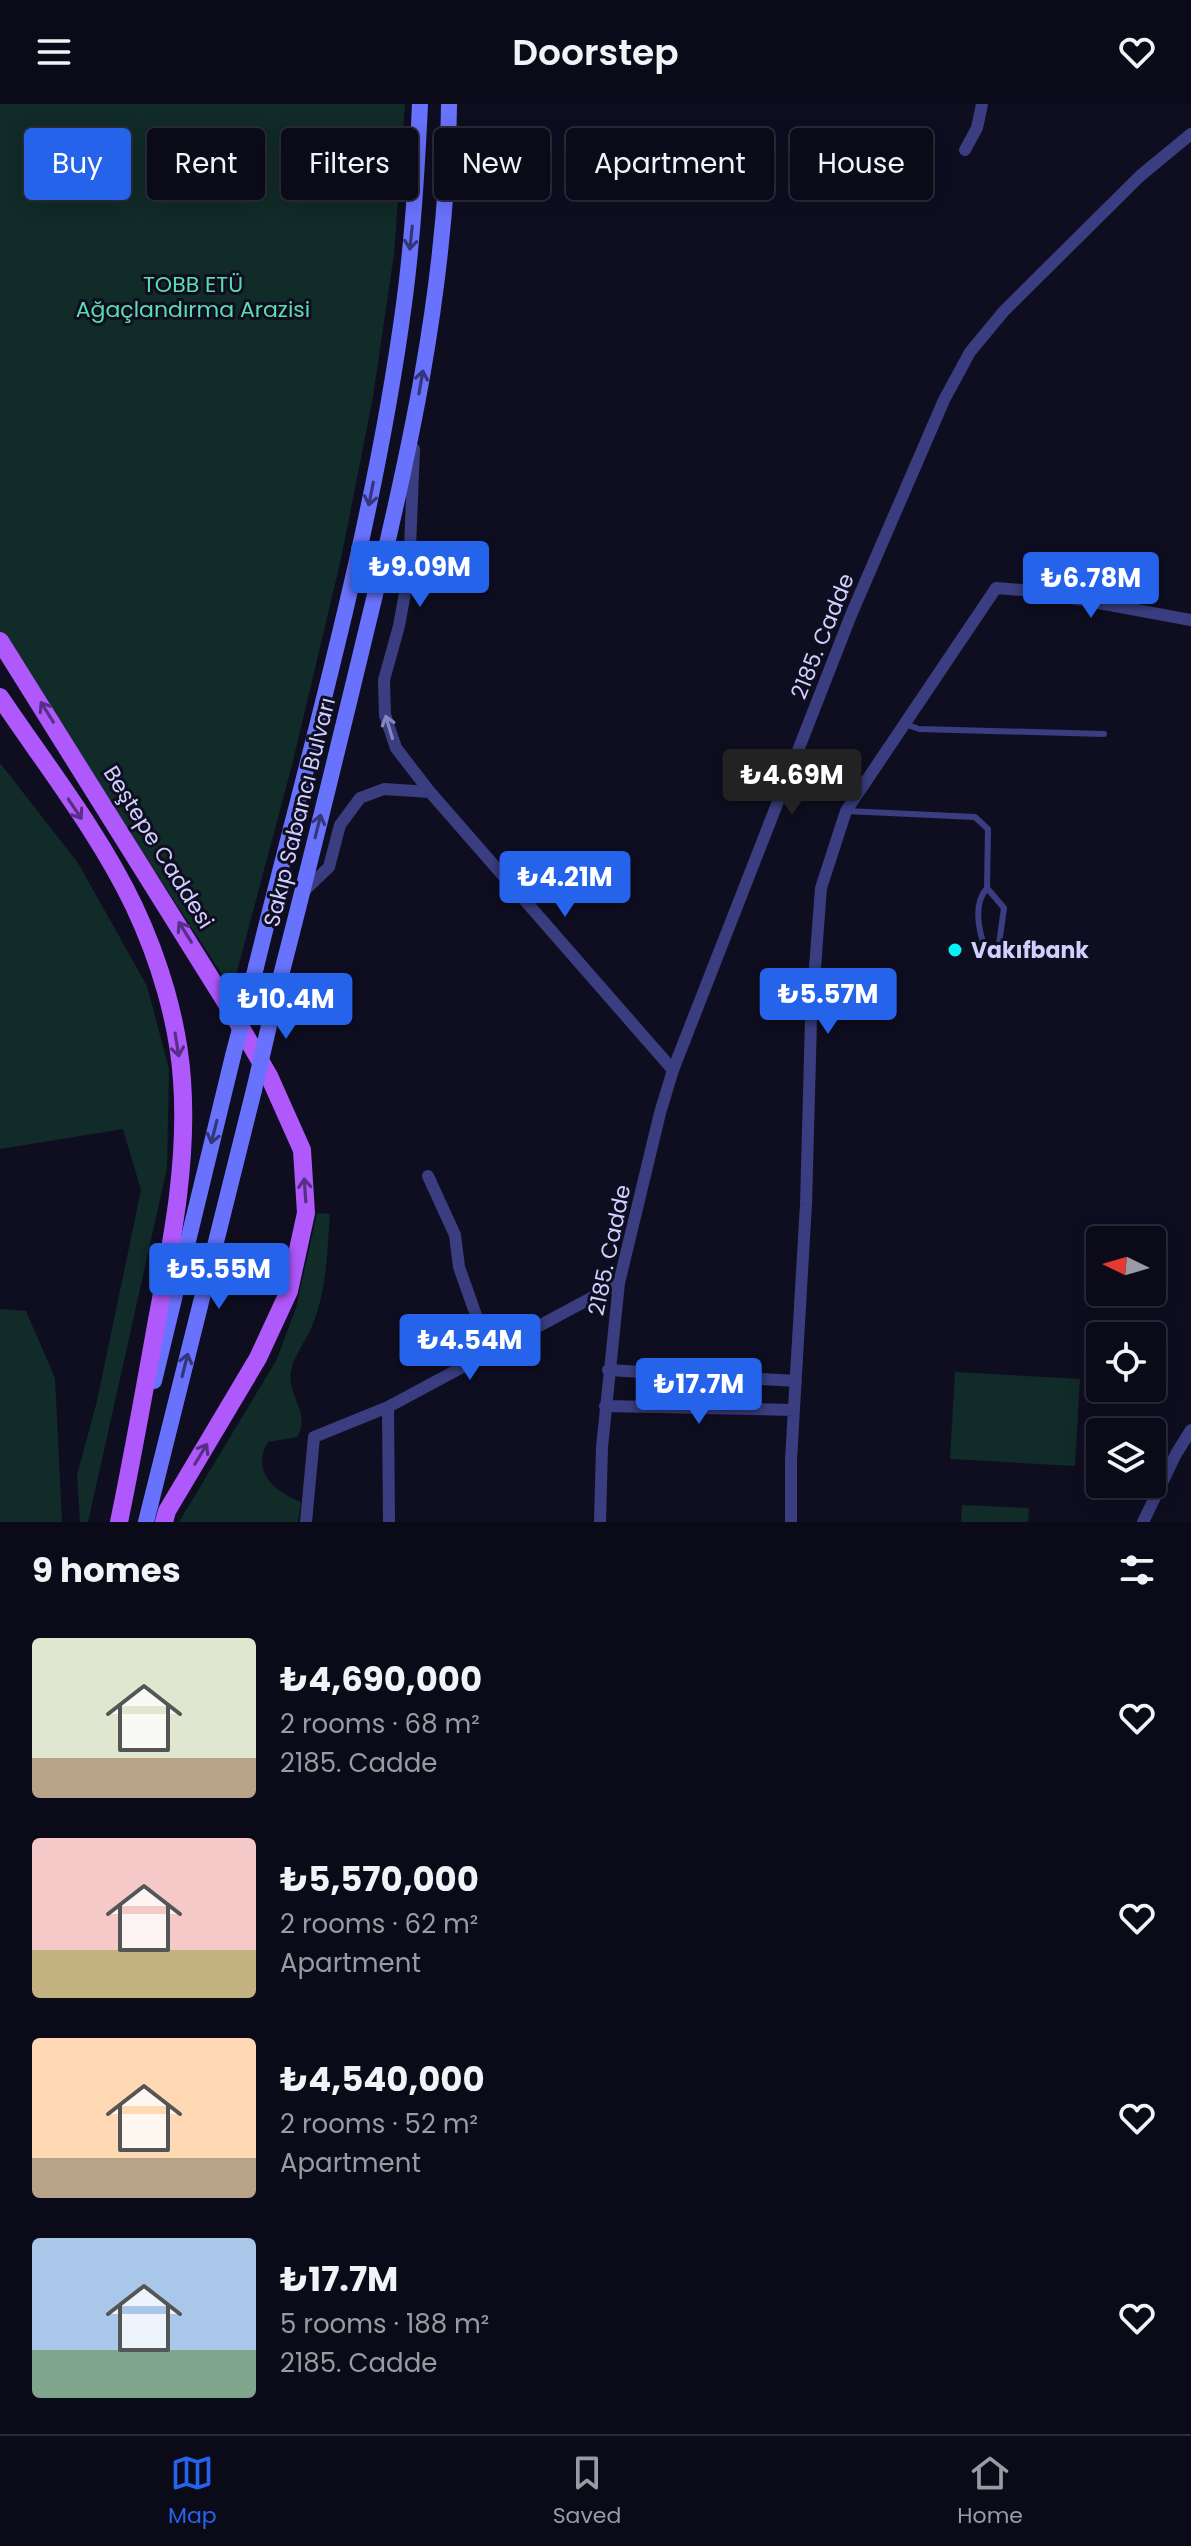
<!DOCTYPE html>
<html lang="en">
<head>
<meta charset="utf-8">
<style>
  body { margin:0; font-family:Poppins,sans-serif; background:#191826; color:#f1f3f6; height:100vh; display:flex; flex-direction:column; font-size:30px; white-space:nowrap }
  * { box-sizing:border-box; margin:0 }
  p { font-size:26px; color:#9a9aa2 }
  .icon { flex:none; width:44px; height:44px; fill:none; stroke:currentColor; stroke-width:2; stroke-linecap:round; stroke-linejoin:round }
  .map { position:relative; height:1418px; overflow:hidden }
  .drawer { display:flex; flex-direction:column; background:#0b0a19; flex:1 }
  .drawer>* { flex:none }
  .guide { position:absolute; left:24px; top:24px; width:1144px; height:72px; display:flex; gap:16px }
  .needle { width:52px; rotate:275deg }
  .controls { position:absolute; left:1086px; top:1122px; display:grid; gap:16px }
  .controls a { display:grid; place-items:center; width:80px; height:80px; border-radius:8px; background:#0b0a19; box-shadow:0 4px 20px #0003,0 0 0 2px #2b2b38; font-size:40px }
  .price { position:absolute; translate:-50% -68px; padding:0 18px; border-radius:8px; background:#2563eb; color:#fff; font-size:26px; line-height:52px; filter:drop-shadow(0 2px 4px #0008) }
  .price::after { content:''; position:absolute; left:50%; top:48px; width:24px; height:18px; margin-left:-12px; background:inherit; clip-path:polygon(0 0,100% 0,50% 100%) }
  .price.selected { background:#222; color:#fff }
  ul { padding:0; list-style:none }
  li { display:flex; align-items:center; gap:24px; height:200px; padding:0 32px }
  li span { display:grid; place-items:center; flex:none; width:224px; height:160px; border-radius:8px; color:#555 }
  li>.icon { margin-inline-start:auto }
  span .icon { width:96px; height:96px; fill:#fffc; stroke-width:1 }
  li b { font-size:34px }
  h2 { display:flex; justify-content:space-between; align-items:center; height:96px; padding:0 32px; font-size:34px }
  .pill { padding:0 28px; border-radius:8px; background:#0b0a19; box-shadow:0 4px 20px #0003,0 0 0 2px #2b2b38; font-size:28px; line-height:72px }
  .pill.selected { background:#2563eb; color:#fff }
  header { display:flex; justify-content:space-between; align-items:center; height:104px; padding:0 32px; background:#0b0a19; font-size:36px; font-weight:600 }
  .tab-bar { display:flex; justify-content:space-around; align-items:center; height:112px; border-top:2px solid #2b2b38; background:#0b0a19; font-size:22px; color:#9a9aa2 }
  .tab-bar a { display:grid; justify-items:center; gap:4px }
  .tab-bar .selected { color:#2563eb }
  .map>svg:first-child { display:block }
</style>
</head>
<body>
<header><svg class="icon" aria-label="menu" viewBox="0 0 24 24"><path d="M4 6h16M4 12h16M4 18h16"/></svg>Doorstep<svg class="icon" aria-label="heart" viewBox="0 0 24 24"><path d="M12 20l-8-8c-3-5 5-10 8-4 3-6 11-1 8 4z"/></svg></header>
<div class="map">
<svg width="1191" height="1418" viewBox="0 0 1191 1418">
  <rect width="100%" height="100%" fill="#0f0e21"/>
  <path fill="#112b28" d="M 0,0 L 405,0 L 394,150 L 373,293 L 341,455 L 292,661 L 232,886 L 0,529 Z
    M 0,659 L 78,759 L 147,882 L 169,965 L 167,1064 L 88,1418 L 80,1418 L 77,1371 L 97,1297 L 141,1086 L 123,1025 L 0,1045 Z
    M 317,1109 L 330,1110 C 327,1147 327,1187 312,1222 C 306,1237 294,1251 291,1267 C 286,1291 312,1309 297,1333 L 268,1338 C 250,1367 275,1388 301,1398 L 298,1418 L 179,1418 L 277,1255 L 296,1204 Z
    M 0,1205 L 26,1207 L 55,1274 L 62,1418 L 0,1418 Z
    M 955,1268 L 1080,1275 L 1075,1362 L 950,1355 Z
    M 962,1401 L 1029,1404 L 1028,1418 L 961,1418 Z"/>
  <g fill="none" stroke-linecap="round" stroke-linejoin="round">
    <path stroke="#3a3e80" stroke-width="6" d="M 905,620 L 919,625 L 1104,630
      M 846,707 L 975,713 L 988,725 L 987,784 C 972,801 979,828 986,847 L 999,840 L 1004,804 L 987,784"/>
    <path stroke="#3a3e80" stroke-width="12" d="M 965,46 L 977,24 L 982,0
      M 414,345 L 409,467 L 399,522 L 384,576 L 385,611 L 396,644 L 430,688 L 673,966
      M 303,788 L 329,763 L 340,721 L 360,694 L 384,685 L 430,688
      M 428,1072 L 455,1131 L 459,1163 L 489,1248
      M 608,1266 L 796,1277
      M 605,1302 L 794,1306
      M 306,1418 L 314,1333 L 388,1303
      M 389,1418 L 388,1303 L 619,1179
      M 600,1418 L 602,1343 L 619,1179 L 660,1009 L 673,966 L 851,511 L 944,296 L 970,248 L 1004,207 L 1140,72 L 1191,30
      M 791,1418 L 791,1356 L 806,1100 L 811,916 L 821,784 L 846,707 L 996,484 L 1034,487 L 1191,516
      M 1143,1418 L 1176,1350 L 1191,1326"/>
    <path stroke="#6872fc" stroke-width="16" d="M 256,863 C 310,644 374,424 404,200 C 413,133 417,67 420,0
      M 279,879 C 309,764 337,648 365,532 C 408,357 448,181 449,0
      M 154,1277 L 233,952
      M 146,1418 L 254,986"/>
    <path stroke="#af58fc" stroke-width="18" d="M 0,537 L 230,905 L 269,972 L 302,1046 L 306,1109 L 289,1187 L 258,1254 L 167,1407 L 164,1418
      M 0,593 C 45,660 100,730 134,802 C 159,855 178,917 182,976 C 188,1057 172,1137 157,1216 C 145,1283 133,1351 119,1418"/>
    <path stroke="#6872fc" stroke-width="16" d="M 233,952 L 256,863
      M 254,986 L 279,879"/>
  </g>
  <defs><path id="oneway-shaft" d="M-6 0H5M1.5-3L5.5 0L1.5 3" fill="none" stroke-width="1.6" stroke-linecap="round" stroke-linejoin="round" transform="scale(2)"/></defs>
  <g stroke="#333679">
    <use href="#oneway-shaft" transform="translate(411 134) rotate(96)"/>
    <use href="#oneway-shaft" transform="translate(421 278) rotate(-80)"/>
    <use href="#oneway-shaft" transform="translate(371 390) rotate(101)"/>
    <use href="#oneway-shaft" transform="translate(318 722) rotate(-76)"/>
    <use href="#oneway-shaft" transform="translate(214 1028) rotate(104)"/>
    <use href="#oneway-shaft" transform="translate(185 1261) rotate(-76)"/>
  </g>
  <g stroke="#572f84">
    <use href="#oneway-shaft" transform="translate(47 608) rotate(-122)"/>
    <use href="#oneway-shaft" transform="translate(75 705) rotate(56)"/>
    <use href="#oneway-shaft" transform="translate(185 828) rotate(-122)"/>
    <use href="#oneway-shaft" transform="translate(177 941) rotate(81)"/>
    <use href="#oneway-shaft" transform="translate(305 1086) rotate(-94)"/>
    <use href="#oneway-shaft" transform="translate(201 1350) rotate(-59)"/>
  </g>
  <use stroke="#8586bf" href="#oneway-shaft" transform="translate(389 623) rotate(-107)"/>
  <circle fill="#04f4f5" stroke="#0f0e21" stroke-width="3" cx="955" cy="846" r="8"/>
  <g text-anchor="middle" stroke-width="6" stroke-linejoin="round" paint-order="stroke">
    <g font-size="22" fill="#5cddb0" stroke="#0f0e21">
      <text x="193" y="188">TOBB ETÜ<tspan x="193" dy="25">Ağaçlandırma Arazisi</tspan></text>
    </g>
    <g font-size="22" fill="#d0cffe" stroke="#0f0e21">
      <text transform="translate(822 532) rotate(-68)" y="8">2185. Cadde</text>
      <text transform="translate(299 708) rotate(-76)" y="8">Sakıp Sabancı Bulvarı</text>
      <text transform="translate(159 743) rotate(58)" y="8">Beştepe Caddesi</text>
      <text transform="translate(609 1146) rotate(-78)" y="8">2185. Cadde</text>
    </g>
    <g font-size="22" font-weight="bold" fill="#d0cffe" stroke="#0f0e21" text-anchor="start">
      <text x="971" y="854">Vakıfbank</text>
    </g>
  </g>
</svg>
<div class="controls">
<a><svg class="needle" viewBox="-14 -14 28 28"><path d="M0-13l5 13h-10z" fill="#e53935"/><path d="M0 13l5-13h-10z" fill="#9a9aa2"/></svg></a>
<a><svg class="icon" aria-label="locate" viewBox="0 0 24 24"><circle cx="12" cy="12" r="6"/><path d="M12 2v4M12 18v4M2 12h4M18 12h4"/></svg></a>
<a><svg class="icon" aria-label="layers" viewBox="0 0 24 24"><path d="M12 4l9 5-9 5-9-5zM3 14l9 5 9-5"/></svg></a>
</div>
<b class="price" style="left:420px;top:505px">₺9.09M</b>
<b class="price" style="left:1091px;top:516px">₺6.78M</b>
<b class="price selected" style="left:792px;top:713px">₺4.69M</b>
<b class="price" style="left:565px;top:815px">₺4.21M</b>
<b class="price" style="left:828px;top:932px">₺5.57M</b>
<b class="price" style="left:286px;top:937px">₺10.4M</b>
<b class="price" style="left:219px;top:1207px">₺5.55M</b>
<b class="price" style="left:470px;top:1278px">₺4.54M</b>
<b class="price" style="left:699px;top:1322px">₺17.7M</b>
<div class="guide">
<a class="pill selected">Buy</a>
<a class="pill">Rent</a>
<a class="pill">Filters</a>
<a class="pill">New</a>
<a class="pill">Apartment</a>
<a class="pill">House</a>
</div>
</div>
<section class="drawer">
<h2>9 homes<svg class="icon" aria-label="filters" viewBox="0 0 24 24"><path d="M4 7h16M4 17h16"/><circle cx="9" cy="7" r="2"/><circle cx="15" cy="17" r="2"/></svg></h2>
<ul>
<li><span style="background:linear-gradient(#dfe7d0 75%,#b9a48a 0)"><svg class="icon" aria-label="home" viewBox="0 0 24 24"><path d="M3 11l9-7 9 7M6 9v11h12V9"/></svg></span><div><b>₺4,690,000</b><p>2 rooms · 68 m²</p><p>2185. Cadde</p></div><svg class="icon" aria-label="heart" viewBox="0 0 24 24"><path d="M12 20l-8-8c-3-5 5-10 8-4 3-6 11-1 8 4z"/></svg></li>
<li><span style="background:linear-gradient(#f6c9c9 70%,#c2b280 0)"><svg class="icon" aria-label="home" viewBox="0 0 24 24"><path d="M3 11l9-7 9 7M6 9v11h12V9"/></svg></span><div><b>₺5,570,000</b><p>2 rooms · 62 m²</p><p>Apartment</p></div><svg class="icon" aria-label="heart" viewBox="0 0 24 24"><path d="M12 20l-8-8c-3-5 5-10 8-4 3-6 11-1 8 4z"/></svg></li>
<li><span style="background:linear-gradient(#ffd9b3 75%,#b9a48a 0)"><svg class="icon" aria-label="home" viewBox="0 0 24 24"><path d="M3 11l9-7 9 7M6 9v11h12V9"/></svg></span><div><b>₺4,540,000</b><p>2 rooms · 52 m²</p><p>Apartment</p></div><svg class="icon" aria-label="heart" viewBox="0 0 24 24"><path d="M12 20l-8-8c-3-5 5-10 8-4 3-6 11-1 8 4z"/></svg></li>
<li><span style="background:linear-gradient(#a9c7e8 70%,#7fa58c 0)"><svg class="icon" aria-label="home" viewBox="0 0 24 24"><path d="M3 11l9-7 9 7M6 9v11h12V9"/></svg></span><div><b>₺17.7M</b><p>5 rooms · 188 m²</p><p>2185. Cadde</p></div><svg class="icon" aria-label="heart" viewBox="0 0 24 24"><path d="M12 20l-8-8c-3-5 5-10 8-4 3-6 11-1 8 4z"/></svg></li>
</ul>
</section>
<nav class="tab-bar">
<a class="selected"><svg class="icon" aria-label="map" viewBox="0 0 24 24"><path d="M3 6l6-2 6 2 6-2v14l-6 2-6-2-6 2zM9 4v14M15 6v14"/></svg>Map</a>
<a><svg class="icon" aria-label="saved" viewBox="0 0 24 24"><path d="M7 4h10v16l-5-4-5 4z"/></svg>Saved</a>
<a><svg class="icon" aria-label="home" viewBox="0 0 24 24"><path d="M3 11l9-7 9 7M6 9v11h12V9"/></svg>Home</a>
</nav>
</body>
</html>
